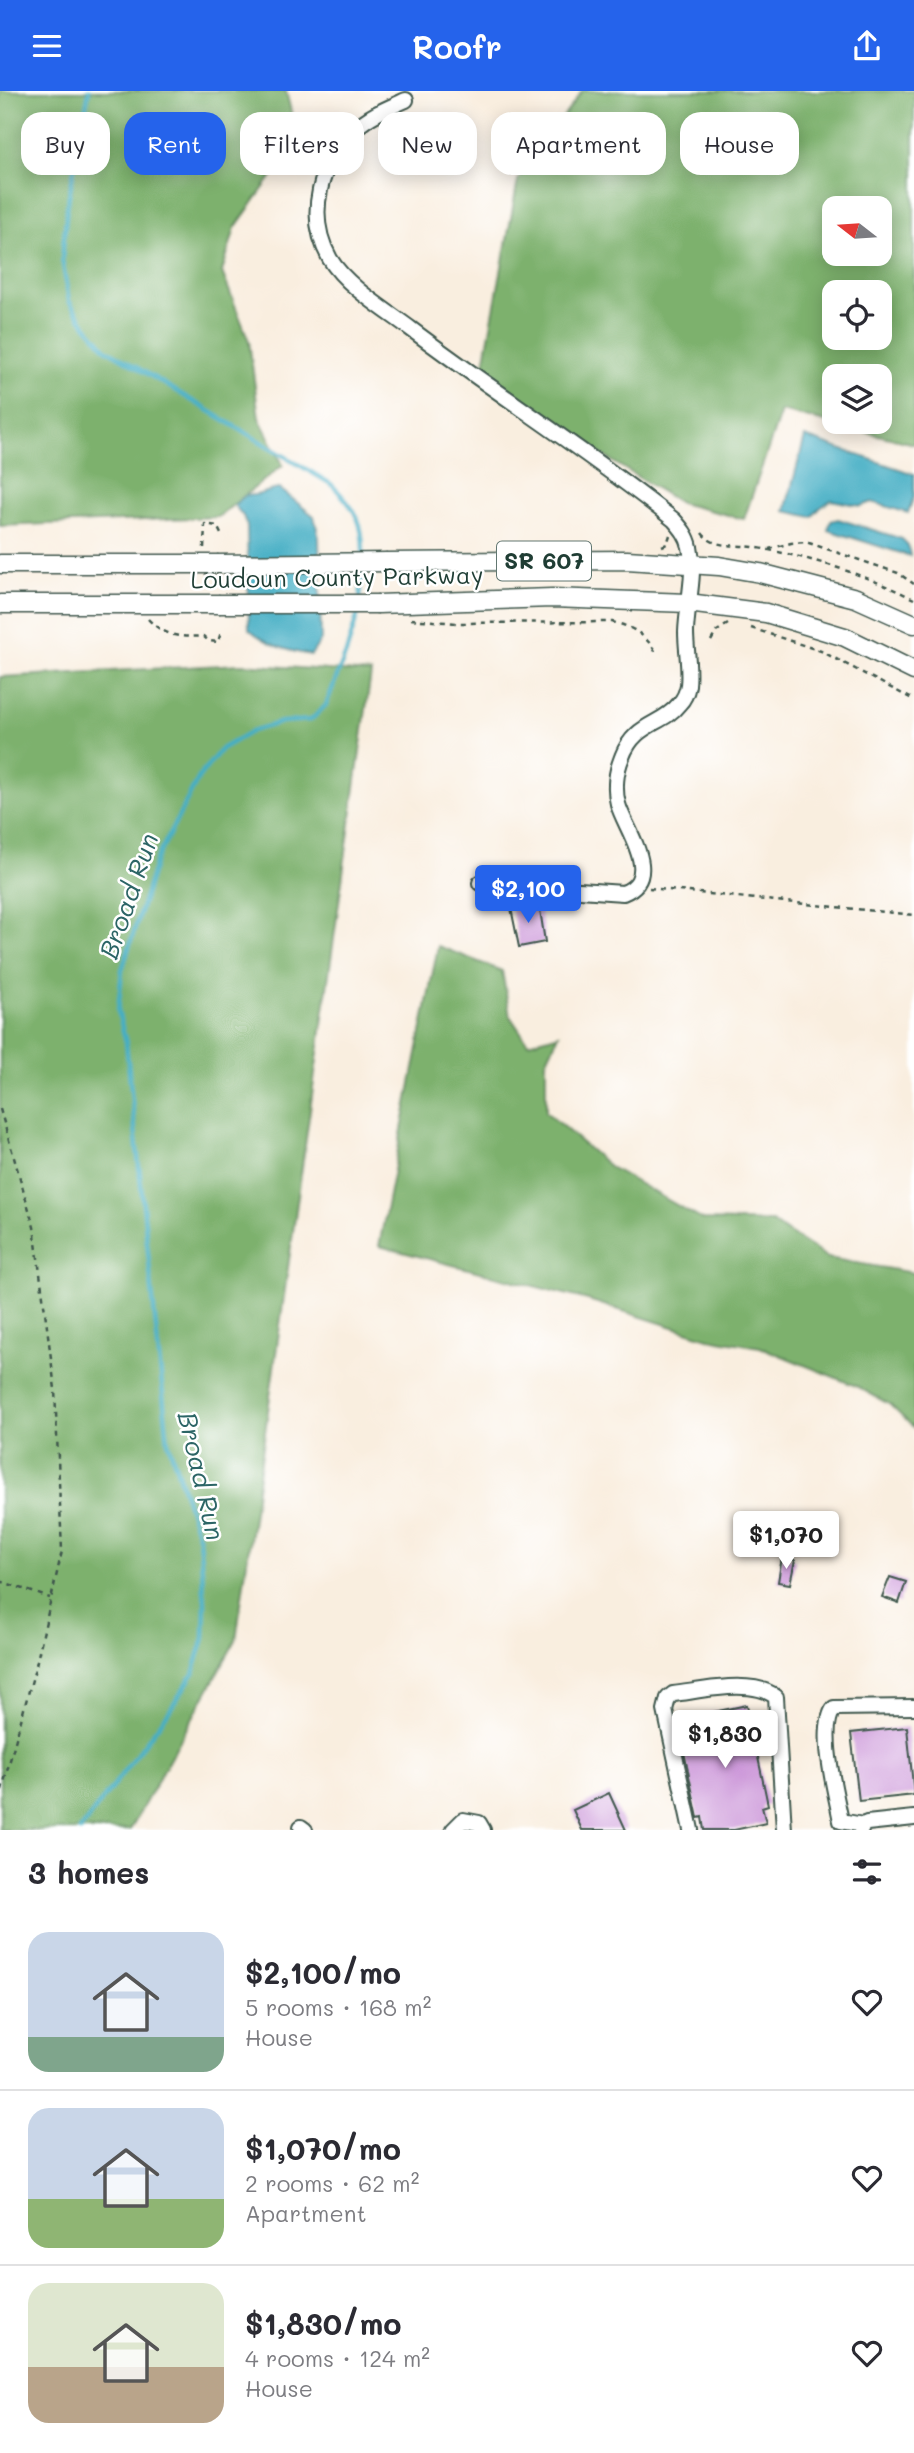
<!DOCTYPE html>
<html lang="en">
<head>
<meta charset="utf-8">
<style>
  body { margin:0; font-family:Mali,sans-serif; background:#f2f2f3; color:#2b2b33; height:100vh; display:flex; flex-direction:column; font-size:26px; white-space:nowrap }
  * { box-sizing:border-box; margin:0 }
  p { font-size:23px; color:#7c7c81 }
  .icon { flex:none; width:38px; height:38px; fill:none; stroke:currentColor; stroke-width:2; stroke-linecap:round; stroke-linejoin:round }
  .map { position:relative; height:1739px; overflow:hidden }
  .drawer { display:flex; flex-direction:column; background:#fff; flex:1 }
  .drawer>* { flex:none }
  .hud { position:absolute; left:21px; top:21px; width:873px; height:63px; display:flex; gap:14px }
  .needle { width:46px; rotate:287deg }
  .fabs { position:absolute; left:822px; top:105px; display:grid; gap:14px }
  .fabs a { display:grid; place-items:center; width:70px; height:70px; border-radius:14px; background:#fff; box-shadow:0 4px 18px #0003; font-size:35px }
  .price { position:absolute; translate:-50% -60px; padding:0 16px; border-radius:7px; background:#fff; color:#222; font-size:23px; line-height:46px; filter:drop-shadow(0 2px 4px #0008) }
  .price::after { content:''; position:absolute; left:50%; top:42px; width:21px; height:16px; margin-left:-10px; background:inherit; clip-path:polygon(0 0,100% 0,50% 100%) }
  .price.selected { background:#2563eb; color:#fff }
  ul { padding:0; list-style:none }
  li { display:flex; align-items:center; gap:21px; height:175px; padding:0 28px }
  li+li { border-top:2px solid #e1e1e2 }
  li span { display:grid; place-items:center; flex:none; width:196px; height:140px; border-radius:21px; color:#555 }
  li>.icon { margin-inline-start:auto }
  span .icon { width:84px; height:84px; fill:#fffc; stroke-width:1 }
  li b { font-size:30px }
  h2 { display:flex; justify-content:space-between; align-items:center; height:84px; padding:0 28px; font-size:30px }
  .pill { padding:0 24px; border-radius:21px; background:#fff; box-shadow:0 4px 18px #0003; font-size:24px; line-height:63px }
  .pill.selected { background:#2563eb; color:#fff }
  header { display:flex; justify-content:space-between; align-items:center; height:91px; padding:0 28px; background:#2563eb; color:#fff; font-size:32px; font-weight:600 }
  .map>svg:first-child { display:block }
</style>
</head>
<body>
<header><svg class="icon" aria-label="menu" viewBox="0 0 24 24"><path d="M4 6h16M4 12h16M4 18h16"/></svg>Roofr<svg class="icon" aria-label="share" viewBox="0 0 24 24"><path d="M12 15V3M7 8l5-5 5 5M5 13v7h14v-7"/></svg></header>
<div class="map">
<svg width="914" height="1739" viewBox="0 0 914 1739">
  <rect width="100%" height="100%" fill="#fff"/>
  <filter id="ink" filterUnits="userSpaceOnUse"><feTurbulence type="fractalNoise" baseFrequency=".0143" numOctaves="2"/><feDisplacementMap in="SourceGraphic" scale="14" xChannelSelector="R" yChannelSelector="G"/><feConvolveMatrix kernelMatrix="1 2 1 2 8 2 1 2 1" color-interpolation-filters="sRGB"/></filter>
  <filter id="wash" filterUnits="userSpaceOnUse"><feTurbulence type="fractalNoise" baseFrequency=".00686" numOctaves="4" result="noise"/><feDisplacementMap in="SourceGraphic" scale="28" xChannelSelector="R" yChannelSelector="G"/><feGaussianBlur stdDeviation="1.57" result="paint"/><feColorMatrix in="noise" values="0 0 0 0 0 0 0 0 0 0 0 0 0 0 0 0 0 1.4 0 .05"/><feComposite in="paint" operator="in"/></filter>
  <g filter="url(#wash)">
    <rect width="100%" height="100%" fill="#f9eedf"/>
    <path fill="#7db16d" stroke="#4e7750" stroke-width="2" fill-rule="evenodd" d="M 0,0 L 286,0 L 298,49 L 235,137 L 222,181 L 249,250 L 259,327 L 283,374 L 218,426 L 0,435 Z
      M 582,0 L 914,0 L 914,353 L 781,320 L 744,428 L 680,412 L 481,289 L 518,89 ZM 835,117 L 880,117 L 880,163 L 835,163 ZM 835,201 L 880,201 L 880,247 L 835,247 ZM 835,285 L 880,285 L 880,331 L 835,331 Z
      M 241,573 L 371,582 L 236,1549 L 130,1739 L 0,1739 L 0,586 Z
      M 438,855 L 502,880 L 510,925 L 528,952 L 559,943 L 546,971 L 546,1021 L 610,1076 L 703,1129 L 772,1131 L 828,1167 L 914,1182 L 914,1337 L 889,1313 L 856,1295 L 760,1256 L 708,1247 L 588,1209 L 379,1155 Z"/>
    <path fill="#45aec4" stroke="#32767c" stroke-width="2" d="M 805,346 L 914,383 L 914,405 L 908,422 L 872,411 L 861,415 L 831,409 L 820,417 L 812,426 L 785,420 Z
      M 280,398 L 314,425 L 319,447 L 321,549 L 311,564 C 287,560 268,554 249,538 L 247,435 L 243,425 L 234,414 L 246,404 C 259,406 267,399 280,398 Z
      M 838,428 L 902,448 L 908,454 L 910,465 L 828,439 L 831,430 Z"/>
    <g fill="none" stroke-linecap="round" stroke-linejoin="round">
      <path stroke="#45aec4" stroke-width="4.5" d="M 89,0 L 67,115 L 62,168 L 69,210 L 84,232 L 106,258 L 331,393 C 357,419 364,431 363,468
        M 360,510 L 362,477
        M 80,1739 L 170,1619 L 193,1583 L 204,1547 L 205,1511 L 199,1448 L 168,1351 L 126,952 L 118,920 L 122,879 L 156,769 L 199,686 L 221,658 L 252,640 L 282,631 L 311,629 L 326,614 L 346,562 L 359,519"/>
    </g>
    <g id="blocks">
      <path fill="#cc97d9" d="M 539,812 L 545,851 L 519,856 L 511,817 Z
        M 782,1466 L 795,1469 L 790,1493 L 778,1491 Z
        M 890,1486 L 906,1491 L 899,1512 L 882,1506 Z
        M 747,1614 L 768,1714 L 762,1716 L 766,1732 L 734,1739 L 704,1739 L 702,1726 L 698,1727 L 681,1647 L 689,1645 L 685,1627 Z
        M 907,1636 L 914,1704 L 859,1710 L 851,1642 Z
        M 609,1702 L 626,1739 L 582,1739 L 573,1719 Z"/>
    </g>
  </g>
  <g filter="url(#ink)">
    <use href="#blocks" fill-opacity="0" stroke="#40584e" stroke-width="2"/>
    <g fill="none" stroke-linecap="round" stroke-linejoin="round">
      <g stroke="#40584e" stroke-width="18">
        <path id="minor" d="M 406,9 C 388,17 370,24 355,38 C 320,71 305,124 330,168 C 346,195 386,219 411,238 C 497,303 589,361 674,429 C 681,437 688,445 690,456 C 696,483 687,513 686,541 C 686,558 690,577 688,594 C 687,600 684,608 679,613 C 662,635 635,631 622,666 C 616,680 614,698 618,713 C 624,737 664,786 623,802 L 480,792
          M 863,1734 L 841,1730 C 836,1703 818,1638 834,1617 L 914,1616
          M 301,1736 L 305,1739
          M 453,1739 L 463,1729 L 479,1732 L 483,1739
          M 691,1739 L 665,1619 L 668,1607 L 673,1603 C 701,1600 753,1587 776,1606 L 784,1739
          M 861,1739 L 863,1734 L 867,1732 L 914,1727"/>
      </g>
      <g stroke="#40584e" stroke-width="21">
        <path id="major" d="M 387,471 L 627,469 L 719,475 L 760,482 L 856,507 L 914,533
          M 0,473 L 217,473
          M 0,513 L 218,513
          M 378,513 L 552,507 L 688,512 L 766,522 L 845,546 L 914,580"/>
      </g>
      <path stroke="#40584e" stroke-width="2.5" stroke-dasharray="5 5" stroke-linecap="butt" d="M 702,442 C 714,458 735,453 753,456 C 809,466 862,482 914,508
        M 662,455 L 667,453 L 670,444
        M 204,457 L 205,433 L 217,435 L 221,443
        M 769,458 L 791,452 L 806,451 L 898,482 L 914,493
        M 148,528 C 164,545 180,547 203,545 L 209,550 L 218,551 L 221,541
        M 411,528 L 456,532 L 612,531 C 632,535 648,545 657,564
        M 751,537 L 821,560 L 914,609
        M 711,550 L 717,540 L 728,533
        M 649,797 L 914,824
        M 0,1018 L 34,1136 L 55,1298 L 62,1460 L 36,1574 L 0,1706
        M 0,1490 L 50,1507"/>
      <use href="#minor" stroke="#fff" stroke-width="14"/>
      <use href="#major" stroke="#fff" stroke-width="18"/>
      <g stroke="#40584e" stroke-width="21" stroke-linecap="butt">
        <path id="major-bridge" d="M 217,473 L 387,471
          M 218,513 L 378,513"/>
      </g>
      <use href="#major-bridge" stroke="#fff" stroke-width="18"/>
    </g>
  </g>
  <g text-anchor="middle" stroke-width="5" stroke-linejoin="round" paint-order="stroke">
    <rect fill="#fff" stroke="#627771" stroke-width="2" x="497" y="450.5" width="94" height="39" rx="5"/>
    <g font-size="23" font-weight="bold" fill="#1f3d34">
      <text x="544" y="478">SR 607</text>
    </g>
    <g font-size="24" fill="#1f3d34" stroke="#fff">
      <text transform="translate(337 487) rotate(-1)" y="8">Loudoun County Parkway</text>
    </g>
    <g font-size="26" font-style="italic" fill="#2c6566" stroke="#fff">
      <text transform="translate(129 805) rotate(-71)" y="9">Broad Run</text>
      <text transform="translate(201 1385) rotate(77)" y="9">Broad Run</text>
    </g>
  </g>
</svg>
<div class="fabs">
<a><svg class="needle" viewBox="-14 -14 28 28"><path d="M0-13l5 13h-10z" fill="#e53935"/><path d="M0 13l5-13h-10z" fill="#7c7c81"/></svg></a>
<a><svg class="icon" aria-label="locate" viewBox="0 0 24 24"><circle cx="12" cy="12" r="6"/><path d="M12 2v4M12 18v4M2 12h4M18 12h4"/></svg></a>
<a><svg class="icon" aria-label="layers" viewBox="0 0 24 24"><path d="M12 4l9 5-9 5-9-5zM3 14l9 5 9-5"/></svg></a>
</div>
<b class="price selected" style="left:528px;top:834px">$2,100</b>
<b class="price" style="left:786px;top:1480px">$1,070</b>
<b class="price" style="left:725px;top:1679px">$1,830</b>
<div class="hud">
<a class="pill">Buy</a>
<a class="pill selected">Rent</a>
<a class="pill">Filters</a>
<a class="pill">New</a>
<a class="pill">Apartment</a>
<a class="pill">House</a>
</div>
</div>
<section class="drawer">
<h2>3 homes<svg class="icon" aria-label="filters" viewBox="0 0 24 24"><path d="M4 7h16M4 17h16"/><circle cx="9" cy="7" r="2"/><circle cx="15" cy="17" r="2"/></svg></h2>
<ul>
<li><span style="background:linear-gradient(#c9d6e8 75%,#7fa58c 0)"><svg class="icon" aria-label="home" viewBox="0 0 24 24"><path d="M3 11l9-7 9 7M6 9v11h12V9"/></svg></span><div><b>$2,100/mo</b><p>5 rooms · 168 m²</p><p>House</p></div><svg class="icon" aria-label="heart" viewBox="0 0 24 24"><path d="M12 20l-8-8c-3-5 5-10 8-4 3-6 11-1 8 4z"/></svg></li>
<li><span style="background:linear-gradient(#c9d6e8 65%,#8fb573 0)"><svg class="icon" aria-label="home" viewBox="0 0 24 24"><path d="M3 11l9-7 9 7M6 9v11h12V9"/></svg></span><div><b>$1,070/mo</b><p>2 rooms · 62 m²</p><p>Apartment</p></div><svg class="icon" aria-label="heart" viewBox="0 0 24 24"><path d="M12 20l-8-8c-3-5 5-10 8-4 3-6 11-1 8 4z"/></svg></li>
<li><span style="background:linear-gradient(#dfe7d0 60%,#b9a48a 0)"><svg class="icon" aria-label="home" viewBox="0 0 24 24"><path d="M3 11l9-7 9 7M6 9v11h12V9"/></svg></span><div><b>$1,830/mo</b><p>4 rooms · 124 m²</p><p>House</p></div><svg class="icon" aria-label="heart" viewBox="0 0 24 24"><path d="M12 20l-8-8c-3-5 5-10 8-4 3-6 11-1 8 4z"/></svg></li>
</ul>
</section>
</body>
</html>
